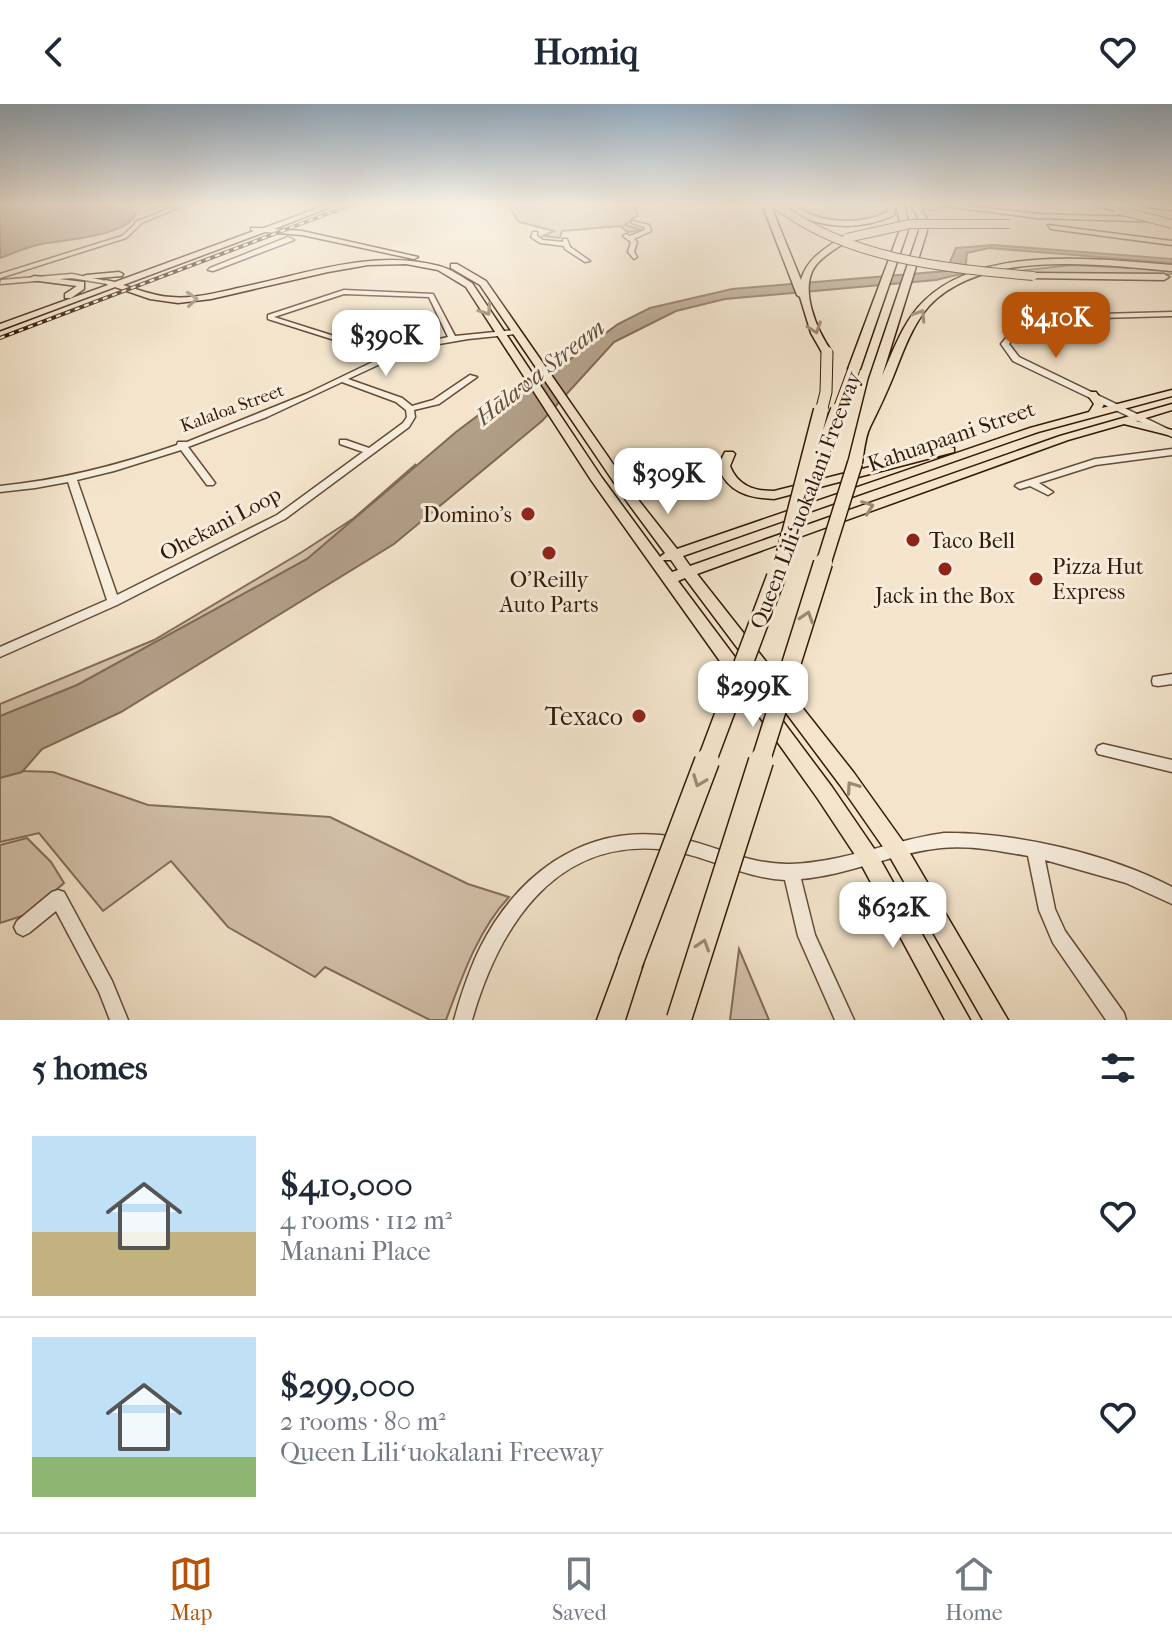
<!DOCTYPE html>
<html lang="en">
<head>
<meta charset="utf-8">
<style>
  body { margin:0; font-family:"IM FELL French Canon",serif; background:#f6f6f7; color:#1f2937; height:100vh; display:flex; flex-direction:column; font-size:30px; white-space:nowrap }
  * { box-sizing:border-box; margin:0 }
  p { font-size:26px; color:#747a83 }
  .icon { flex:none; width:44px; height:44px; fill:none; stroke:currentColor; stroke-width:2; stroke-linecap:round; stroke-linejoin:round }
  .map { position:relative; height:916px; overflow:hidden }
  .details { display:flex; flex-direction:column; background:#fff; flex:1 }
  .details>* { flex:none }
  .price { position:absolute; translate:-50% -68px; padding:0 18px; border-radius:16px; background:#fff; color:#222; font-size:26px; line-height:52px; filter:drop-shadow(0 2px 4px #0008) }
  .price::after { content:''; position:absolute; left:50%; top:48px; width:24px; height:18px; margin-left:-12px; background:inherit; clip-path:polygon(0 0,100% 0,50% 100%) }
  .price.on { background:#b45309; color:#fff }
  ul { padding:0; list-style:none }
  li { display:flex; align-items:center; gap:24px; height:200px; padding:0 32px }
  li+li { border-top:2px solid #e0e1e3 }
  li span { display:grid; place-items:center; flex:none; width:224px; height:160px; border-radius:0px; color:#555 }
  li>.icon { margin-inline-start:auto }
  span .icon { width:96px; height:96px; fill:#fffc; stroke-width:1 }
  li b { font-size:34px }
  h2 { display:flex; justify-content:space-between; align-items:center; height:96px; padding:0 32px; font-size:34px }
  header { display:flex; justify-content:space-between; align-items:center; height:104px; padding:0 32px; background:#fff; font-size:36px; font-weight:800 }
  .tab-bar { display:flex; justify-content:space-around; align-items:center; height:112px; border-top:2px solid #e0e1e3; background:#fff; font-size:22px; color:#747a83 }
  .tab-bar a { display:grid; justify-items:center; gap:4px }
  .tab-bar .on { color:#b45309 }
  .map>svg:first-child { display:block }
</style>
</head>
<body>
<header><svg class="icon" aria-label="back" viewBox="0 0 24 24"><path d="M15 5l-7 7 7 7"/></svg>Homiq<svg class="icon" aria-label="heart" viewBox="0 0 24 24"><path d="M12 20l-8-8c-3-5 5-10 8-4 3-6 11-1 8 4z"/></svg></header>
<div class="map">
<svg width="1172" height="916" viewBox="0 0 1172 916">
  <rect width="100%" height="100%" fill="#f3e4cb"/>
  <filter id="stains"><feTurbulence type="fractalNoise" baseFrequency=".0025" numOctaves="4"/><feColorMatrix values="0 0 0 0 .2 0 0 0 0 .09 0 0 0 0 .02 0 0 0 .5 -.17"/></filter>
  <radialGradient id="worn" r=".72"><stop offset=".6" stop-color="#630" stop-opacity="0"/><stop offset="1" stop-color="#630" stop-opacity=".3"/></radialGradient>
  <path fill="#d3c1aa" stroke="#846d58" stroke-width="2" d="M 507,100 L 634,100 L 638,111 L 625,121 L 642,126 L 628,128 L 620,122 L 562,127 L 560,134 L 543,132 L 554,127 L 519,118 Z
    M 794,100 L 891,100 L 892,102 L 886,112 C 858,117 816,122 794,100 Z
    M 1072,161 L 1172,166 L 1172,170 L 1094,173 L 1010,168 Z
    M 416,360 L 349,438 L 0,633 L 0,600 L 154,536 L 302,448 L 354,414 Z
    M 0,649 L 23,667 L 53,668 L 148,701 L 330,713 L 468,780 L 509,793 C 478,826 462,873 446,916 L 430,916 L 325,863 L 315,873 L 228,823 L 171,757 L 103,807 L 39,729 L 0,738 Z
    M 27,734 L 51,758 L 64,779 L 28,810 L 0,819 L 0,741 Z
    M 739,845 L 769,916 L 730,916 Z"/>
  <path fill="#b29f88" stroke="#806954" stroke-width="2" d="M 0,100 L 128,100 L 136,111 C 125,131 67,136 47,139 C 30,141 17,148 0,154 Z
    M 994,141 L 1172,155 L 1172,159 L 989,144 L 967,149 L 965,169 L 936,176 L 725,195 L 676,207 L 614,238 L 542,317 L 394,440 L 121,608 L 42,645 L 22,668 L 0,674 L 0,612 L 77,581 L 307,455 L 456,328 L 480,310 L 513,297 L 618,220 L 650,204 L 732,185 L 946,167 L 956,144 Z"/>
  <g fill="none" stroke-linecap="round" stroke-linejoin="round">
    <g stroke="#644c37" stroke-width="3">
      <path id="minor" d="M 181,100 L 188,100 L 143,118 L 126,134 L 0,174 L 0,170 L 122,132 L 135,120 L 135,118 Z
        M 632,117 L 649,121 L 651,127 L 634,135 L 637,138 L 634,148 L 637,153 L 634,155 L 628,148 L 631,138 L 623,132 L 626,130 L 630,132 L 645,126 L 644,123 L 632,119 Z
        M 533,128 L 537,128 L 537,132 L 543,136 L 563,138 L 563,135 L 567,135 L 570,143 L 590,157 L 585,158 L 565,145 L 564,142 L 540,139 L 531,133 Z
        M 288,133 L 294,136 L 213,167 L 208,166 L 210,164 Z
        M 72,170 L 111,178 L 108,180 L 72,174 L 0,180 L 1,176 Z
        M 344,186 L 433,190 L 455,232 L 516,226 L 520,228 L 516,230 L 468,235 L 422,243 L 393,254 L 348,275 L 402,294 L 412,302 L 433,296 L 470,271 L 477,273 L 439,300 L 414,306 L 415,313 L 409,323 L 285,415 L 117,501 L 0,553 L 0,543 L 107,496 L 68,378 L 35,384 L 0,388 L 0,382 C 61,376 119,361 177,341 L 178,338 L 187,338 L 306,290 L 385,252 L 268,215 L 268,211 ZM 344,190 L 429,193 L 448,233 L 417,240 L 392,249 L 341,234 L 364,218 L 364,216 L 360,216 L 334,232 L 274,213 ZM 342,278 L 396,298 L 406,306 L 407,313 L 403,319 L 369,344 L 346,336 L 340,336 L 340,340 L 363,348 L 277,411 L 117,491 L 77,376 L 114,367 L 181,346 L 207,381 L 213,381 L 215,379 L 188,343 L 267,313 Z
        M 1172,208 L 1172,212 L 1100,214 L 1015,233 L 1009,240 L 1019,253 L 1172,327 L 1172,333 L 1013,257 L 1001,240 L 1010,229 L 1100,210 Z
        M 1172,345 L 1172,351 L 1096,361 L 1039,379 L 1053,388 L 1048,391 L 1030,382 L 1020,385 L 1015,382 L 1017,380 L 1095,355 Z
        M 1172,570 L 1172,580 L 1158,582 L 1153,581 L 1152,577 L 1153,573 Z
        M 1103,640 L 1172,656 L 1172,668 L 1098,650 L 1096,646 L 1098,642 Z
        M 944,729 C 1015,728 1109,750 1172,783 L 1172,800 L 1126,779 L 1045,756 L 1055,805 L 1065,827 L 1124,909 L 1126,916 L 1106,916 L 1053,839 L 1039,806 L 1028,752 C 1000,747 970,741 941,744 C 893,749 849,771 801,775 L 815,831 L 854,916 L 835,916 L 798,832 L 785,776 C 741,774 703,749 659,745 C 552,736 498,826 472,916 L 454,916 C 461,891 469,866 481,842 C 516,773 580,723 660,731 C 704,735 744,761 790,760 C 842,759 892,736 944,729 Z
        M 58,786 L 64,788 L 112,877 L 128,916 L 110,916 L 99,888 L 56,807 L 29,829 L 23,832 L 17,829 L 14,823 L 17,817 L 52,788 Z"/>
    </g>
    <g stroke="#341906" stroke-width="3">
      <path id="major" d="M 329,100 L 338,100 L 274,125 L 302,127 L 418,153 L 414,155 L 302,131 L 265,128 L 123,181 C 139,186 154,192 171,193 C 193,195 216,189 238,184 C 303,171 372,144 439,162 C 451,165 462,173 472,179 L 602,374 L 660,453 L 665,449 L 628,399 L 480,181 L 451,164 L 451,160 L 457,160 L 486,177 L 636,393 L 677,445 L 1030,324 L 1089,308 L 1094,300 L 1087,290 L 1088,288 L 1096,288 L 1104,300 L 1102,304 L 1172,286 L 1172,292 L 1038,328 L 683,452 L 690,462 L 1060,332 L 1172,300 L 1172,306 L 1136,317 L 1172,326 L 1172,332 L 1124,320 L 1068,336 L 697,470 L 854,669 L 904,739 L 1008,916 L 983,916 L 890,753 L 840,681 L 685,474 L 678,477 L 832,683 L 875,746 L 970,916 L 945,916 L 861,760 L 818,695 L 591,376 L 466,183 L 438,166 L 406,160 L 368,161 L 328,168 L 211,195 L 178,199 L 150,195 L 115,183 L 0,226 L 0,220 L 108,181 L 104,178 L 105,176 L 115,178 L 254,127 L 251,126 L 251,124 L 264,124 ZM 663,456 L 671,456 L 678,466 L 672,468 Z
        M 119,168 L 123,170 L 122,172 L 86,175 L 82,173 L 86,171 Z
        M 34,172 L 84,178 L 84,185 L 71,194 L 65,194 L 65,190 L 77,182 L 31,176 L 30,174 Z
        M 950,343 L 954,344 L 954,348 L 774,395 C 748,394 727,388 718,362 L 725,348 L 733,348 L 735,350 L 730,362 C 738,382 754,387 774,387 Z"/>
    </g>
    <g stroke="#341906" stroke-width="3">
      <path id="highway" d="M 762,100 L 770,100 L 801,176 C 807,154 826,144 844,132 L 851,134 C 840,143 826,149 816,161 C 798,184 817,227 832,248 L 831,250 L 823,250 L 811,229 L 800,193 L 797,191 Z
        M 785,100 L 793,100 C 818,120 859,122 887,108 L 888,100 L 896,100 L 894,111 C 861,127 812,127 785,100 Z
        M 896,100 L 904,100 L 909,123 L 860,265 L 850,267 L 848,265 L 901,123 Z
        M 911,100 L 919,100 L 927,116 L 927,127 L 882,272 C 893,247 904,216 924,197 C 983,140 1097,155 1172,161 L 1172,167 C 1100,161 984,144 929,202 C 912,221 902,250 893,273 C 886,290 878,307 870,323 C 865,333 864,348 862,359 L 855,363 L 848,359 L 869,275 L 919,127 L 919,116 Z
        M 927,100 L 949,100 L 1037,110 L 1165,114 L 1169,116 L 1165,118 L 1037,114 Z
        M 1091,100 L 1103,100 L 1123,106 L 1119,108 Z
        M 1136,100 L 1172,102 L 1172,106 L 1140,102 Z
        M 1048,121 L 1172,137 L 1172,141 L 1051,125 Z
        M 1033,169 L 1164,170 L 1169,173 L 1164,176 L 1030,174 L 1028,172 Z
        M 630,847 L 639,851 L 643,860 L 625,916 L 597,916 L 621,851 Z"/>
    </g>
    <use href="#minor" fill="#f7eddd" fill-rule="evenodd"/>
    <use href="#major" fill="#f3e4cb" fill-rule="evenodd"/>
    <use href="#highway" fill="#f3e4cb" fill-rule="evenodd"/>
    <g stroke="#341906" stroke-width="4">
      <path id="rail" d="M 0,234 L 353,100"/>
    </g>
    <use href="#rail" stroke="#f7eddd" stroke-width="2" stroke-dasharray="5" stroke-linecap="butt"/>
    <g stroke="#341906" stroke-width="10" stroke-linecap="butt">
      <path id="highway-bridge-far4" d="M 776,100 C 847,156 946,164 1033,172
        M 924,100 L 937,102
        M 1119,106 L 1172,120
        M 847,134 L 910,120 L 1010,120"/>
    </g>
    <g stroke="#341906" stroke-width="13" stroke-linecap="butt">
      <path id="highway-bridge-far3" d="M 821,308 L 826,288 L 827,248
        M 838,308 L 854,265"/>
    </g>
    <g stroke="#341906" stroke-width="17" stroke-linecap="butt">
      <path id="highway-bridge-far2" d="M 813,373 L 838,306
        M 783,453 L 821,306
        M 823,461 L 855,359"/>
    </g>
    <g stroke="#341906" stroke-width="21" stroke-linecap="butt">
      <path id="highway-bridge-far1" d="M 706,659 L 776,473
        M 760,659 L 823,459"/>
    </g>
    <g stroke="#341906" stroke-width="27" stroke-linecap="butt">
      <path id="highway-bridge" d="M 630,860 L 707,657
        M 679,915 L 761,657"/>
    </g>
    <use href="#highway-bridge-far4" stroke="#f3e4cb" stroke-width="8"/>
    <use href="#highway-bridge-far3" stroke="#f3e4cb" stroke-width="11"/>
    <use href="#highway-bridge-far2" stroke="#f3e4cb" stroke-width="14"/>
    <use href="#highway-bridge-far1" stroke="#f3e4cb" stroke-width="18"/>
    <use href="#highway-bridge" stroke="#f3e4cb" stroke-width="24"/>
  </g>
  <defs><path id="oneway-chevron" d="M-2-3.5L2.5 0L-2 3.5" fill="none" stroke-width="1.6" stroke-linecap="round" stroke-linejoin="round" transform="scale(2)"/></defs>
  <g stroke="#9d8972">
    <use href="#oneway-chevron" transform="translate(192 195) rotate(-5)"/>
    <use href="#oneway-chevron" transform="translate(486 206) rotate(56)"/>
    <use href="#oneway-chevron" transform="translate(920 211) rotate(-58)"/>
    <use href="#oneway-chevron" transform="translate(815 224) rotate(71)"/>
    <use href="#oneway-chevron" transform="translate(868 403) rotate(-20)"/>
    <use href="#oneway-chevron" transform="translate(807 513) rotate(-72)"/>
    <use href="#oneway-chevron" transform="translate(699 677) rotate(111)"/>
    <use href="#oneway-chevron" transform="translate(852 683) rotate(-125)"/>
    <use href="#oneway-chevron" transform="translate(703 841) rotate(-72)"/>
  </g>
  <linearGradient id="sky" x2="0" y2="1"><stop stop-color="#92acc2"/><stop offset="0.44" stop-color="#faf3e8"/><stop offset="1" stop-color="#faf3e8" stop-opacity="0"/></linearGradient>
  <rect width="1172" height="228" fill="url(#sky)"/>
  <g fill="#8f2418" stroke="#f7eddd" stroke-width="3">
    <circle cx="528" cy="410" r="8"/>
    <circle cx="913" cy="436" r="8"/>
    <circle cx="549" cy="449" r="8"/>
    <circle cx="945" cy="465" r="8"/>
    <circle cx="1036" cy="475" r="8"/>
    <circle cx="639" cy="612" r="8"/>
  </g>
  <g text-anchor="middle" stroke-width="6" stroke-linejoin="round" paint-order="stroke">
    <g font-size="18" fill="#341906" stroke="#f7eddd">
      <text transform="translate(232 304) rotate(-20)" y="6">Kalaloa Street</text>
    </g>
    <g font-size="22" fill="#341906" stroke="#f7eddd">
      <text transform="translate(951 332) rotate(-19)" y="8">Kahuapaani Street</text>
      <text transform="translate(805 396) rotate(-69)" y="8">Queen Liliʻuokalani Freeway</text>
      <text transform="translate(220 419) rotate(-28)" y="8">Ohekani Loop</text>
    </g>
    <g font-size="22" fill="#341906" stroke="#f7eddd" text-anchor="start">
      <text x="512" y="418" text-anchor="end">Domino's</text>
      <text x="929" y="444">Taco Bell</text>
      <text x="1052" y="470">Pizza Hut<tspan x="1052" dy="25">Express</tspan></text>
      <text x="549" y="483" text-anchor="middle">O'Reilly<tspan x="549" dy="25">Auto Parts</tspan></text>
      <text x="945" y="499" text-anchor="middle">Jack in the Box</text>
    </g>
    <g font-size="24" font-style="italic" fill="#664f3a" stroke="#f7eddd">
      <text transform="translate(540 268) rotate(-38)" y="8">Hālawa Stream</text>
    </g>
    <g font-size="26" fill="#341906" stroke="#f7eddd" text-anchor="end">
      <text x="623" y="621">Texaco</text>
    </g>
  </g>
  <rect width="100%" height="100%" filter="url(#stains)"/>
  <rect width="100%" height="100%" fill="url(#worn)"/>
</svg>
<b class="price on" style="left:1056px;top:256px">$410K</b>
<b class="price" style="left:386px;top:274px">$390K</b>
<b class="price" style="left:668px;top:412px">$309K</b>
<b class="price" style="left:753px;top:625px">$299K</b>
<b class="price" style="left:893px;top:846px">$632K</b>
</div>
<section class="details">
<h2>5 homes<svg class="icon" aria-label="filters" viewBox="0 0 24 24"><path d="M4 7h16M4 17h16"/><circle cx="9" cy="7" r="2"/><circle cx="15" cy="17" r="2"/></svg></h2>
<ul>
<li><span style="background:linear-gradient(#bfe0f5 60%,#c2b280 0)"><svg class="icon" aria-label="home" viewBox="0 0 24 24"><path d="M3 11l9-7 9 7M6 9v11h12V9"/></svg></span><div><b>$410,000</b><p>4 rooms · 112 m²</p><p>Manani Place</p></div><svg class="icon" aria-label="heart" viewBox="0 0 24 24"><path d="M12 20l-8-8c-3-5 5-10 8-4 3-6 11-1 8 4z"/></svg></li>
<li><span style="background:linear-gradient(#bfe0f5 75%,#8fb573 0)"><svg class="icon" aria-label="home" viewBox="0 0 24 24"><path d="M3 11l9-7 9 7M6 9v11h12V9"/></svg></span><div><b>$299,000</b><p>2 rooms · 80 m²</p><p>Queen Liliʻuokalani Freeway</p></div><svg class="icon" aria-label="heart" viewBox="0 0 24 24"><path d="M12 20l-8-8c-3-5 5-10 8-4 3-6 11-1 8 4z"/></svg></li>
</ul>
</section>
<nav class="tab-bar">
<a class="on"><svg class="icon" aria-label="map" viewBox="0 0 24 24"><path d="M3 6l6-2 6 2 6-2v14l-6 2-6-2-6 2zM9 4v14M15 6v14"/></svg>Map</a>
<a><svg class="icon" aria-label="saved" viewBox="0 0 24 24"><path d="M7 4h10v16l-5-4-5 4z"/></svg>Saved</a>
<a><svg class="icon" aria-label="home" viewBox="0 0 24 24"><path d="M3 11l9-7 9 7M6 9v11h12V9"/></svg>Home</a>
</nav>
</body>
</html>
